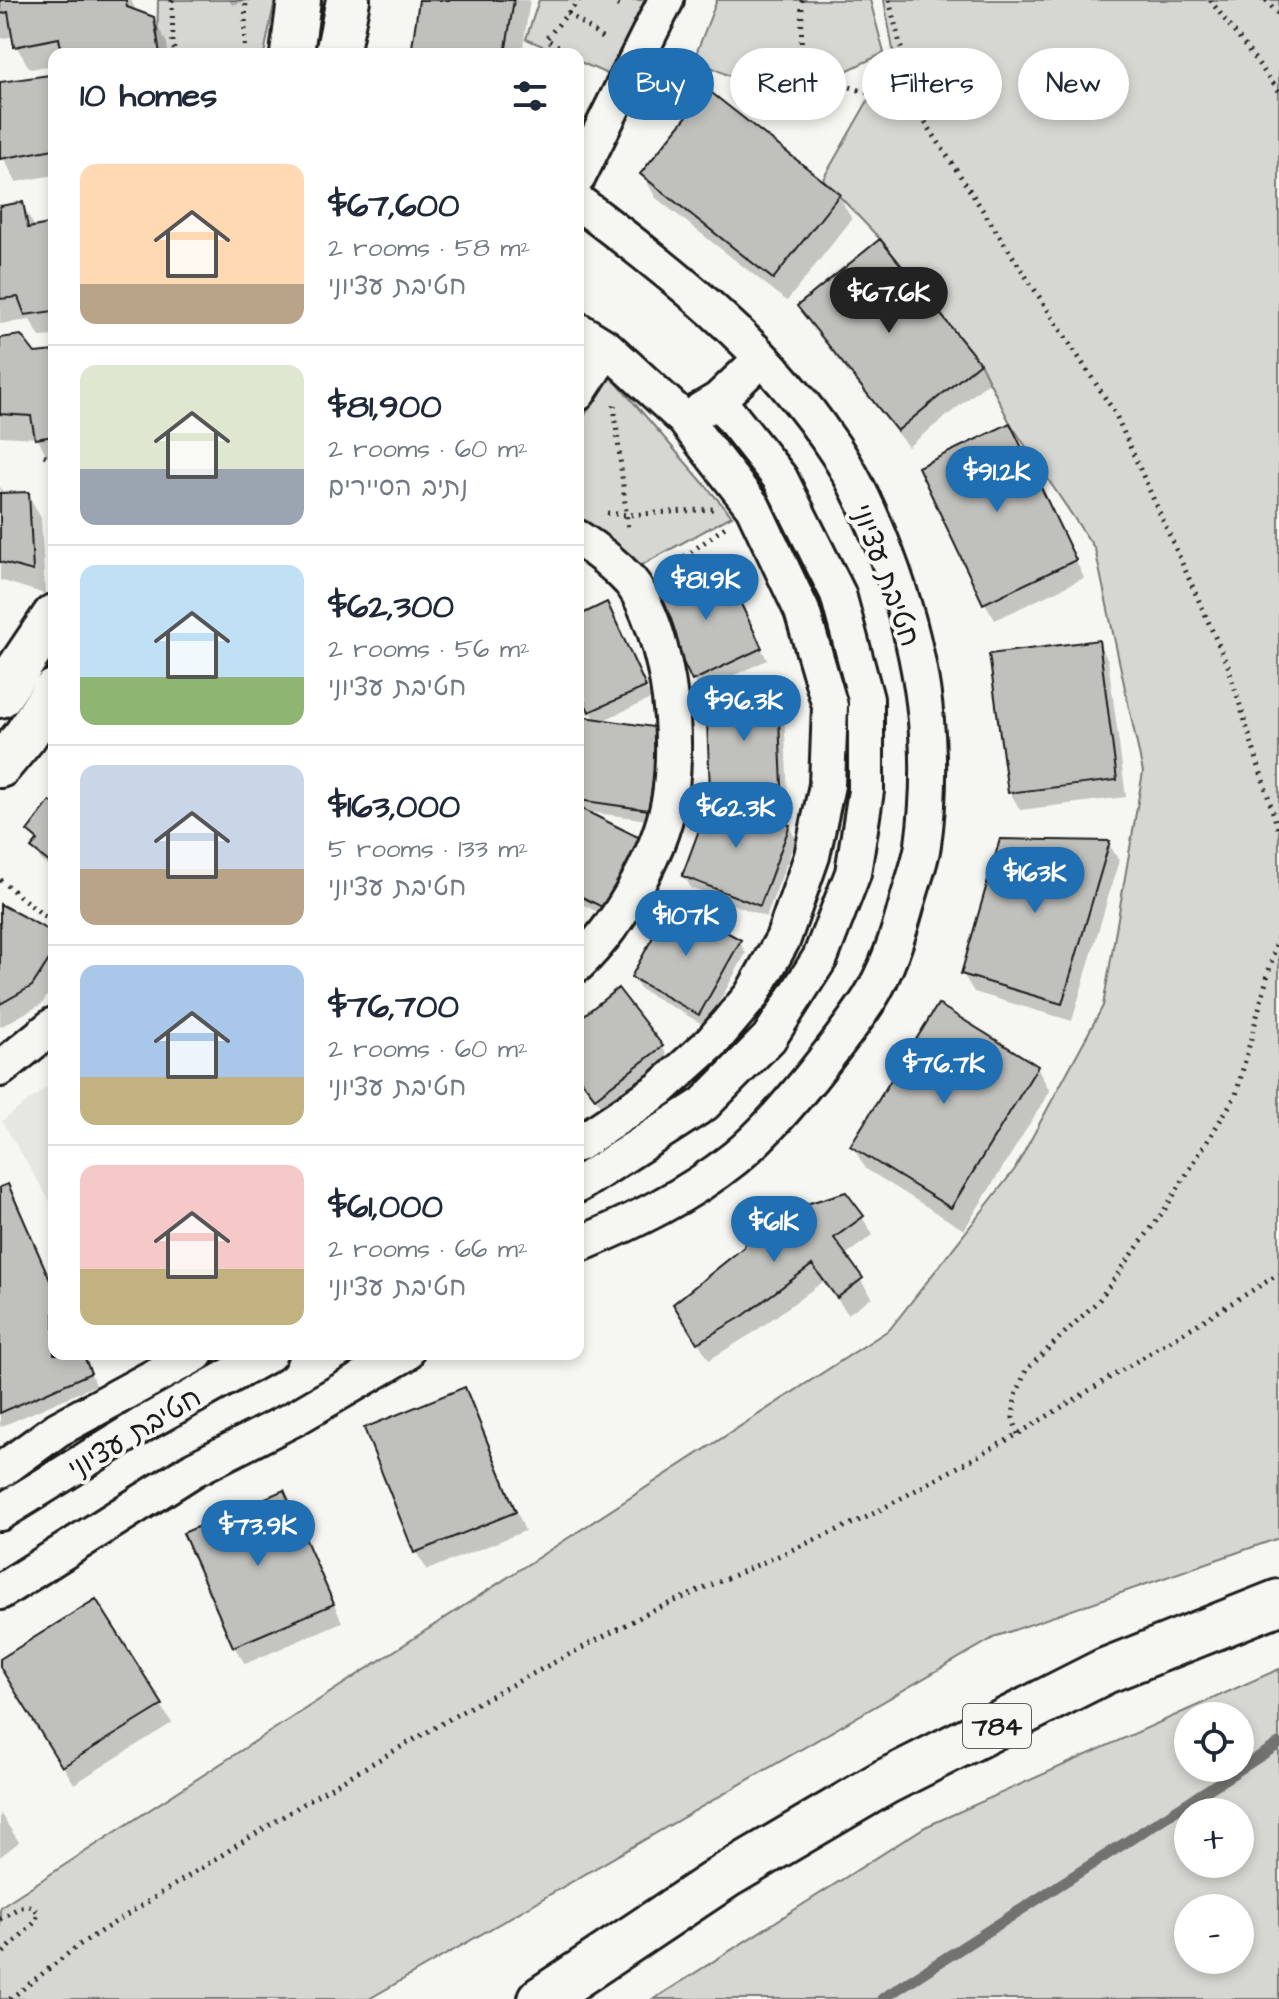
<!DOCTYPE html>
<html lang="en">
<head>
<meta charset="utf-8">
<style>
  body { margin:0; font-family:"Architects Daughter","Playpen Sans Hebrew",sans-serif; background:#f2f2f3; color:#1f2937; height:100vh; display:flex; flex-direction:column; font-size:30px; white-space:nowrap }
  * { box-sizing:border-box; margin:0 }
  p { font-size:26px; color:#747a83 }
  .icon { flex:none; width:44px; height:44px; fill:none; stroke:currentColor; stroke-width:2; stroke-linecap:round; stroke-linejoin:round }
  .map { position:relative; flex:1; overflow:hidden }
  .panel { position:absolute; left:48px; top:48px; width:536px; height:1312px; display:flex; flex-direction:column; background:#fff; border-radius:16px; box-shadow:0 4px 12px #0003 }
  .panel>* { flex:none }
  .hud { position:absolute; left:608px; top:48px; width:550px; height:72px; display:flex; gap:16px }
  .buttons { position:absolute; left:1174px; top:1702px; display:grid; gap:16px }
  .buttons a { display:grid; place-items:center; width:80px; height:80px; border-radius:50%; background:#fff; box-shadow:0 4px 12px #0003; font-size:40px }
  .price { position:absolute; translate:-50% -68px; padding:0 18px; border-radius:28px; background:#1f6fb2; color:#fff; font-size:26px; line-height:52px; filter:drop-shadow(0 2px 4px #0008) }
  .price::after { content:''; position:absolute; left:50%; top:48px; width:24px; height:18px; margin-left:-12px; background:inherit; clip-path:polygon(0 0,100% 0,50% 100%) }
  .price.on { background:#222; color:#fff }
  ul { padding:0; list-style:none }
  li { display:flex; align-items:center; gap:24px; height:200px; padding:0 32px }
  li+li { border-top:2px solid #e0e1e3 }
  li span { display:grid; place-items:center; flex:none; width:224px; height:160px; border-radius:16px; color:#555 }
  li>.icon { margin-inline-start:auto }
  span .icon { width:96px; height:96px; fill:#fffc; stroke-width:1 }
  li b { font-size:34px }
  h2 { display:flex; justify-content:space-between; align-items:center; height:96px; padding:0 32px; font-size:34px }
  .pill { padding:0 28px; border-radius:36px; background:#fff; box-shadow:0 4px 12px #0003; font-size:28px; line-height:72px }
  .pill.on { background:#1f6fb2; color:#fff }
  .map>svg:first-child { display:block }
</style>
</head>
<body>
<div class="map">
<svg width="1279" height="1999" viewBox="0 0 1279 1999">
  <rect width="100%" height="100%" fill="#f6f6f2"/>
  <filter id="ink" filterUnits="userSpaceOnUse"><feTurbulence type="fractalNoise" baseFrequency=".0125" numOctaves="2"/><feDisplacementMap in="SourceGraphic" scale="16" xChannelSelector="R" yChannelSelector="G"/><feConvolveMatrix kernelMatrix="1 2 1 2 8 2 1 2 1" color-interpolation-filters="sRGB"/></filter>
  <g filter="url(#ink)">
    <path fill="#e6e6e2" d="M 54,1082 L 54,1208 L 2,1121 Z"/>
    <path fill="#d6d6d2" stroke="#797977" stroke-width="2" fill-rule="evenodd" d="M 158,0 L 275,0 L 264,54 L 157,54 Z
      M 539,0 L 653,0 L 616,78 L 578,61 L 578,54 L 561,54 L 526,39 Z
      M 717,0 L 870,0 L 884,53 L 827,80 L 816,117 L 694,59 Z
      M 884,0 L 1279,0 L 1279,1538 L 997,1636 L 369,1999 L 0,1999 L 0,1907 L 890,1329 L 1015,1169 L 1103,1006 L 1143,772 L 1095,549 L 1010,423 L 980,363 L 880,239 L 823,179 L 894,55 Z
      M 608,373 L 732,516 L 636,568 L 578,530 L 578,428 Z
      M 1279,1669 L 1279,1999 L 654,1999 L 925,1827 ZM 1188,1716 L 1240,1716 L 1240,1768 L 1188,1768 ZM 1240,1812 L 1240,1864 L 1188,1864 L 1188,1812 ZM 1240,1908 L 1240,1960 L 1188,1960 L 1188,1908 Z"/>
    <path fill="#0003" d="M 0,0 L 131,0 L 137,13 L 153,19 L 167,43 L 168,54 L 54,54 L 54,65 L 30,69 L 16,46 L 14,36 L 0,39 Z
      M 229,0 L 250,0 L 232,5 Z
      M 421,0 L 530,0 L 522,54 L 413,54 Z
      M 54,83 L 54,175 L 16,182 L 0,151 L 0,84 Z
      M 643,175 L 838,195 L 852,219 L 787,301 L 656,198 Z
      M 22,204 L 36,229 L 54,225 L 54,336 L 40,337 L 30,320 L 0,324 L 0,208 Z
      M 880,242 L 979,364 L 989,382 L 908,447 L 809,324 L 799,306 Z
      M 0,340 L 34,355 L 54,353 L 54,461 L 51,462 L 37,438 L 0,436 Z
      M 1020,443 L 1084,578 L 995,620 L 985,603 Z
      M 0,486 L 4,495 L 28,494 L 41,518 L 45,594 L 0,580 Z
      M 727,576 L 767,660 L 700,691 L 694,680 Z
      M 613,616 L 651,699 L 601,721 L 659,730 L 655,821 L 582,811 L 578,803 L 578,781 L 596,721 L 578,683 L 578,618 Z
      M 1098,642 L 1108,660 L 1126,797 L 1020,810 L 1010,792 Z
      M 777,700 L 784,712 L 788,797 L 719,799 L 712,787 Z
      M 54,807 L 54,871 L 41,860 L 34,848 L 37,844 L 30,831 Z
      M 578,809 L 615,921 L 578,902 Z
      M 789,827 L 796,839 L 766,917 L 691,888 L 684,876 Z
      M 1108,843 L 1119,860 L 1072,1021 L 974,992 L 963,974 Z
      M 0,906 L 54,936 L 54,985 L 42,1004 L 0,1027 Z
      M 739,941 L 746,953 L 706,1026 L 640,989 L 633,977 Z
      M 578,1022 L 662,1047 L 669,1058 L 603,1109 L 578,1076 Z
      M 1037,1068 L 1050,1091 L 964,1230 L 866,1169 L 852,1146 Z
      M 0,1189 L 54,1290 L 54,1354 L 82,1354 L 96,1385 L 0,1427 Z
      M 862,1217 L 873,1235 L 844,1256 L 872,1297 L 848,1314 L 824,1281 L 753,1333 L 709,1360 L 675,1304 L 745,1249 Z
      M 464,1390 L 474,1408 L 525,1531 L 427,1570 L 416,1552 L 366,1430 Z
      M 283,1492 L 342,1622 L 245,1664 L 234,1646 Z
      M 0,1661 L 161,1706 L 172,1723 L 74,1784 Z
      M 0,1813 L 19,1842 L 0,1857 Z"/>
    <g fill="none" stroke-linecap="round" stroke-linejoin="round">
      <path stroke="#727271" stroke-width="11" d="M 882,1999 L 1279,1744"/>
    </g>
    <path fill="#c0c0bd" stroke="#1c1c1c" stroke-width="2" d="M 0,0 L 126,0 L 127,7 L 154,17 L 160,54 L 62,54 L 59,38 L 14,47 L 8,12 L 0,14 Z
      M 419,0 L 514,0 L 505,54 L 411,54 Z
      M 49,75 L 54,80 L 54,149 L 0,159 L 0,82 Z
      M 708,90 L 840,194 L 773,279 L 640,174 Z
      M 23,202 L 28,228 L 54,223 L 54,311 L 25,315 L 18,297 L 0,299 L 0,206 Z
      M 880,239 L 980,363 L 897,431 L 797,306 Z
      M 21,335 L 35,353 L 54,351 L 54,436 L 35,439 L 31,416 L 0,414 L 0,338 Z
      M 1010,423 L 1076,560 L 983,604 L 918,467 Z
      M 29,492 L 33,571 L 0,562 L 0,493 Z
      M 721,562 L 762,648 L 692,681 L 651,595 Z
      M 607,602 L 646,687 L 589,712 L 578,688 L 578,616 Z
      M 1099,640 L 1117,780 L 1008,793 L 989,654 Z
      M 778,698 L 782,786 L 710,788 L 706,700 Z
      M 585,717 L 660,728 L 649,810 L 578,800 L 578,766 Z
      M 712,795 L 790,825 L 760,906 L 682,876 Z
      M 50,801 L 54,804 L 54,866 L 31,848 L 38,840 L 27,831 Z
      M 578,807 L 644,840 L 608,910 L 578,895 Z
      M 1000,839 L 1110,841 L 1062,1004 L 961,974 Z
      M 672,902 L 741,940 L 699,1015 L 631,977 Z
      M 0,904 L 54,933 L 54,952 L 32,986 L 0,1004 Z
      M 618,988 L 663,1046 L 595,1098 L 578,1076 L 578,1020 Z
      M 938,1004 L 1038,1066 L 951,1208 L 850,1146 Z
      M 8,1184 L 54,1289 L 54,1354 L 83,1354 L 91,1373 L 0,1413 L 0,1187 Z
      M 846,1192 L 864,1216 L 834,1238 L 863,1278 L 837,1298 L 812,1265 L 743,1316 L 697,1343 L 673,1304 L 744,1247 L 750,1221 Z
      M 465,1387 L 516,1512 L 414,1553 L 364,1428 Z
      M 284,1490 L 334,1604 L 233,1647 L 183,1533 Z
      M 96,1599 L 163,1705 L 62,1767 L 0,1667 L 0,1659 Z"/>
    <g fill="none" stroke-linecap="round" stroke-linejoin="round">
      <g stroke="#1c1c1c" stroke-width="40">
        <path id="minor" d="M 578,177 L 666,0
          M 578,202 C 669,271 763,343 828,439 C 856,478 876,525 892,570 C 924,660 936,749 923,845 C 920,864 912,884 907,903 C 898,936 887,971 868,1001 C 851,1027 831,1052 812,1076 C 789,1104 763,1135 735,1158 C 688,1196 633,1222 578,1245
          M 578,330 L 607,348 L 684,419 L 753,507 L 802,611 L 830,706 L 827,785 L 812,856 L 783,939 L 751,996 L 712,1042 L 660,1089 L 578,1144
          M 578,393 L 607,348
          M 701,410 L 718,400 L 761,359
          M 578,538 C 595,549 616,566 630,581 C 643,596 655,628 660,648 C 672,691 676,742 671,788 C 665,846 620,924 578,964
          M 0,1069 L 54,1025
          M 578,1185 L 704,1104 L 769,1038 L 820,958 L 853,873 L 866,791 L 866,699 L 838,594 L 780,478 L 718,400
          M 0,1471 L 58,1429 L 196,1354
          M 0,1513 L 144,1424 L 269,1354
          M 0,1592 L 194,1469 L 295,1418 L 405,1354"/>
      </g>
      <g stroke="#1c1c1c" stroke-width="48">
        <path id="tertiary" d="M 292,54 L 299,0
          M 337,54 L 348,0
          M 0,696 L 54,616
          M 0,766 L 25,736 L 54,691"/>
      </g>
      <g stroke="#1c1c1c" stroke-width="50">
        <path id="primary" d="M 541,1999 L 727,1875 L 885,1782 L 1105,1671 L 1279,1602"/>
      </g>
      <path stroke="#1c1c1c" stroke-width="5" stroke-dasharray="2 6" stroke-linecap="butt" d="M 172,0 L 173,47 L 177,54
        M 611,0 L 623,9
        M 802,0 L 801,64 L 809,74 L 916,108
        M 889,0 L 916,108 L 1115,413 L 1228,666 L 1279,832
        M 1210,0 L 1279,91
        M 1266,0 L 1279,15
        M 568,13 L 606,41
        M 244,54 L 246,0
        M 572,54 L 546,39 L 579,0
        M 614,405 L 628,530
        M 44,455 L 54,460
        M 607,513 L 627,515 L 713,509
        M 54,528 L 54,534
        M 665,571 L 725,527
        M 0,880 L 54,924
        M 1018,1434 L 1013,1418 L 1015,1398 L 1026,1370 L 1099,1300 L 1165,1209 L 1236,1095 L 1279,933
        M 0,1919 L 20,1907 L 31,1906 L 38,1912 L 36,1921 L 0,1956
        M 10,1999 L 79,1945 L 314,1797 L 479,1702 L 650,1612 L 867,1517 L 1018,1434 L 1279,1274"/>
      <use href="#minor" stroke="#f6f6f2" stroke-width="34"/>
      <use href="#tertiary" stroke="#f6f6f2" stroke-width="42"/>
      <use href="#primary" stroke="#f6f6f2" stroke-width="44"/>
    </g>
  </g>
  <g text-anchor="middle" stroke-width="8" stroke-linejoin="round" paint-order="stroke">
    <rect fill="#f6f6f2" stroke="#5d5d5c" stroke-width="2" x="963" y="1704" width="68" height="44" rx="6"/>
    <g font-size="26" font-weight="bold" fill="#1c1c1c">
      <text x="997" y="1735">784</text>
    </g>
    <g font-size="28" fill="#1c1c1c" stroke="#f6f6f2">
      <text transform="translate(887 575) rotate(70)" y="10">חטיבת עציוני</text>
      <text transform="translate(134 1432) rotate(-31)" y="10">חטיבת עציוני</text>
    </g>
  </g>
</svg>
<div class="buttons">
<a><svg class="icon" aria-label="locate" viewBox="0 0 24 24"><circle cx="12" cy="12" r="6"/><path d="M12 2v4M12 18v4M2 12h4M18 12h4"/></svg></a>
<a>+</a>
<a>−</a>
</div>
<b class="price on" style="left:889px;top:335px">$67.6K</b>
<b class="price" style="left:997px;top:514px">$91.2K</b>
<b class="price" style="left:706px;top:622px">$81.9K</b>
<b class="price" style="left:744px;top:743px">$96.3K</b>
<b class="price" style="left:736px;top:850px">$62.3K</b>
<b class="price" style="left:1035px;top:915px">$163K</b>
<b class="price" style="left:686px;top:958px">$107K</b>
<b class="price" style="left:944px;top:1106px">$76.7K</b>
<b class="price" style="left:774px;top:1264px">$61K</b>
<b class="price" style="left:258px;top:1568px">$73.9K</b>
<div class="hud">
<a class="pill on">Buy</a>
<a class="pill">Rent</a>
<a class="pill">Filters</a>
<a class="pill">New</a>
</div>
<section class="panel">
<h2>10 homes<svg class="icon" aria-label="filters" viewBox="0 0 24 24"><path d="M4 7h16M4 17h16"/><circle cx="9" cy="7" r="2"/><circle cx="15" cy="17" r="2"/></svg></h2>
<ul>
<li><span style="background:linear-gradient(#ffd9b3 75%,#b9a48a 0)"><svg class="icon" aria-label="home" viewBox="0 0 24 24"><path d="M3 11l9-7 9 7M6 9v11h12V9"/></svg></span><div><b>$67,600</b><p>2 rooms · 58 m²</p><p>חטיבת עציוני</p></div></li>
<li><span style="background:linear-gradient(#dfe7d0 65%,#9aa5b1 0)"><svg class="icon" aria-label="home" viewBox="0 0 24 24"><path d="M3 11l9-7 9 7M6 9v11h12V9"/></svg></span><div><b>$81,900</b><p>2 rooms · 60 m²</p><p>נתיב הסיירים</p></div></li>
<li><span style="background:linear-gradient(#bfe0f5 70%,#8fb573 0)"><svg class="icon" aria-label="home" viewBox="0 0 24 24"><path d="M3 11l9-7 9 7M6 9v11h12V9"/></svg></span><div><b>$62,300</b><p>2 rooms · 56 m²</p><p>חטיבת עציוני</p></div></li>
<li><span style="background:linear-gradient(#c9d6e8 65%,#b9a48a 0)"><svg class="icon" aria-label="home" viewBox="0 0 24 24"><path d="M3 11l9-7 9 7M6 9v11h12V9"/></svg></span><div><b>$163,000</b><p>5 rooms · 133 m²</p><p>חטיבת עציוני</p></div></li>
<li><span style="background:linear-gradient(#a9c7e8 70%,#c2b280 0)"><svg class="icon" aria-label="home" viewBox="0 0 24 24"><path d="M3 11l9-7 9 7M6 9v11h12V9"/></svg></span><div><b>$76,700</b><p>2 rooms · 60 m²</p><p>חטיבת עציוני</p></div></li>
<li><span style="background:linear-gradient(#f6c9c9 65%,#c2b280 0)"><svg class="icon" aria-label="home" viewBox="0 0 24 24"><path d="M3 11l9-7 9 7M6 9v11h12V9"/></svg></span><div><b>$61,000</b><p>2 rooms · 66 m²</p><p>חטיבת עציוני</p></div></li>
</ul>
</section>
</div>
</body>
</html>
